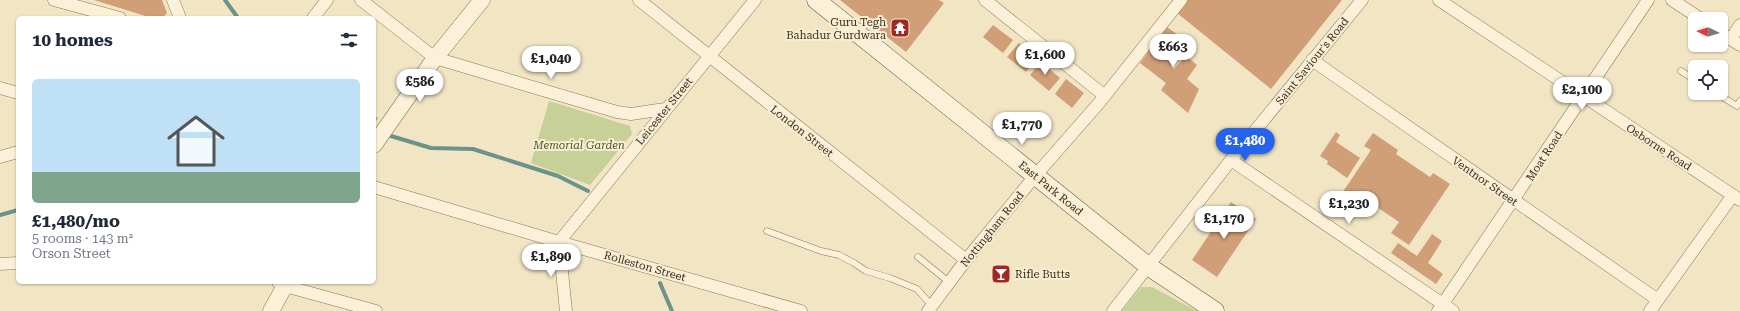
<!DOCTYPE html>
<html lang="en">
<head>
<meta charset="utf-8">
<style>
  body { margin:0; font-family:"Roboto Serif",serif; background:#f6f6f7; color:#1f2937; height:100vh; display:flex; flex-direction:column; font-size:15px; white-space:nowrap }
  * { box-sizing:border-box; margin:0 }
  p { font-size:13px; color:#747a83 }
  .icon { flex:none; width:22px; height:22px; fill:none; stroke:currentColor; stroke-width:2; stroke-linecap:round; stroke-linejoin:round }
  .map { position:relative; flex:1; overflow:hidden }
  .drawer { position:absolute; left:16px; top:16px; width:360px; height:268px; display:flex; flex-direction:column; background:#fff; border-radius:6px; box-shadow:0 1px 3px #0004 }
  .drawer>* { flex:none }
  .needle { width:26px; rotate:275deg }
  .fabs { position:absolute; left:1688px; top:12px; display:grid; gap:8px }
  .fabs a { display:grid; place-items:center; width:40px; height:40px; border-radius:6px; background:#fff; box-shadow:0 1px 3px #0004; font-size:20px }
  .price { position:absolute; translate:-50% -34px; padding:0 9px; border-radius:14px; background:#fff; color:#222; font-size:13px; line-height:26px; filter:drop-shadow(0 1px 2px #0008) }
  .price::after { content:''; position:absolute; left:50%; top:24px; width:12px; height:9px; margin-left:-6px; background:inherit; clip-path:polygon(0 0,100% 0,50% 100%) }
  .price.active { background:#2563eb; color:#fff }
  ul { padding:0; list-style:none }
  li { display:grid; align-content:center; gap:8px; height:212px; padding:0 16px }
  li+li { border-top:1px solid #e0e1e3 }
  li span { display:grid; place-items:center; height:124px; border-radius:6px; color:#555 }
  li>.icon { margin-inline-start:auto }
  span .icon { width:72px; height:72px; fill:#fffc; stroke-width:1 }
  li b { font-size:17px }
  h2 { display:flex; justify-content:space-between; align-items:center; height:48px; padding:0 16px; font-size:17px }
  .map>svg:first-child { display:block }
</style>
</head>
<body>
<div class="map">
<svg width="1740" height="311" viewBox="0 0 1740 311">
  <rect width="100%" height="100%" fill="#f1e5c4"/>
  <path fill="#c7d097" d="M 549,101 L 630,126 L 632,134 L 590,185 L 531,163 Z
    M 1141,287 L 1152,287 L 1197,311 L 1122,311 Z"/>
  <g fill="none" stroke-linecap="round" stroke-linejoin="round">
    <path stroke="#6c938a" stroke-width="4" d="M 225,0 L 238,18
      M 386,136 L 391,136 L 431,148 L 473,149 L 558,176 L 588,191
      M 0,215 L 18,210
      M 660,283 L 672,311"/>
  </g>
  <path fill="#d19f77" d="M 94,0 L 162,0 L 167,13 L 162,18 L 152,18 Z
    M 840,0 L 939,0 L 944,3 L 906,52 Z
    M 1188,0 L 1342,0 L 1271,89 L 1177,13 Z
    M 993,25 L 1013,40 L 1003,53 L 983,37 Z
    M 1167,27 L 1189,43 L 1171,66 L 1174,69 L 1186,56 L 1197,65 L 1187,79 L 1199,89 L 1188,113 L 1161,90 L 1166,83 L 1140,63 Z
    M 1019,43 L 1037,58 L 1026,72 L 1007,57 Z
    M 1041,62 L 1060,78 L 1049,91 L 1030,75 Z
    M 1066,79 L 1084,93 L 1072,108 L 1055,94 Z
    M 374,115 L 378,118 L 374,124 Z
    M 1336,132 L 1340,135 L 1336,142 L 1360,158 L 1347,178 L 1327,164 L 1328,161 L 1320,156 Z
    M 1373,133 L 1398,150 L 1396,154 L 1430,177 L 1433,173 L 1450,184 L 1409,245 L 1391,233 L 1399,222 L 1365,199 L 1355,215 L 1336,202 L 1371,150 L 1364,146 Z
    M 1231,202 L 1256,219 L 1217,277 L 1192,260 Z
    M 1432,234 L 1442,241 L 1428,263 L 1443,274 L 1436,284 L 1391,253 L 1398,243 L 1417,256 Z"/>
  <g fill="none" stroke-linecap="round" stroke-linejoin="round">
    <g stroke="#8d7659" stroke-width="7">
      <path id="service" d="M 1681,71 L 1695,80
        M 1716,93 L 1737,106 L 1740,101
        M 767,231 L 821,251 L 839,255 L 854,263 L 866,271 L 890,278 L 917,289 L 932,306
        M 918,257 L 949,282"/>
    </g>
    <g stroke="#8d7659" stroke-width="13">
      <path id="minor" d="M 54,0 L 120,18
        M 173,0 L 180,18
        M 361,0 L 435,58 L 617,112 L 631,114 L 665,109
        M 639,0 L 966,260
        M 985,0 L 1105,96
        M 1439,0 L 1740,200
        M 1672,0 L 1701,19
        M 313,18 L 327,0
        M 1721,33 L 1740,45
        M 1731,39 L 1740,25
        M 1312,60 L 1658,300
        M 0,88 L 18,93
        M 0,157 L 18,152
        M 1231,160 L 1453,311
        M 374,187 L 559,242 L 801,311
        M 559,242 L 755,0
        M 559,242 L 566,311
        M 0,264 L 18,263
        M 278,282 L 285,286 L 376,311
        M 928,311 L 966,260 L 1035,176 L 1099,103 L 1181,0
        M 1113,311 L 1231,160 L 1362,0
        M 1438,311 L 1648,0
        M 1650,311 L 1733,195"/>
    </g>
    <g stroke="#8d7659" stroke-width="17">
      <path id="tertiary" d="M 374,145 L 435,58 L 482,0
        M 271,311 L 287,282"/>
    </g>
    <g stroke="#6e573c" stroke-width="19">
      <path id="secondary" d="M 816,0 L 1148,266 L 1215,311"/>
    </g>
    <use href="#service" stroke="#fbf1d8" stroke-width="6"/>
    <use href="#minor" stroke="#fbf1d8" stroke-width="12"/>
    <use href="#tertiary" stroke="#fbf1d8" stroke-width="16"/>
    <use href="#secondary" stroke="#fbf1d8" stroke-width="18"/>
  </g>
  <defs>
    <g id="temple-square" transform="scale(1)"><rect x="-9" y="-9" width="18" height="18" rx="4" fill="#9f2825" stroke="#f8eed4"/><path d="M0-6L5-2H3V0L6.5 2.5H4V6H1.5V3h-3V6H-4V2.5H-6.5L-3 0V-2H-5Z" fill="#fff"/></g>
    <g id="bar-square" transform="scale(1)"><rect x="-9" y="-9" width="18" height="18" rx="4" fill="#9f2825" stroke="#f8eed4"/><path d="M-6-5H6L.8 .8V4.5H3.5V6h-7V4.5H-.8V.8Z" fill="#fff"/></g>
  </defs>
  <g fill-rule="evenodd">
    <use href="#temple-square" x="900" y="28"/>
    <use href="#bar-square" x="1001" y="274"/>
  </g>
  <g text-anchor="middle" stroke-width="4" stroke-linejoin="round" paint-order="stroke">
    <g font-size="11" fill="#3c2d1e" stroke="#f8eed4" text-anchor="end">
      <text x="886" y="26">Guru Tegh<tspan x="886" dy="13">Bahadur Gurdwara</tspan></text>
      <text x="1015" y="278" text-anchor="start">Rifle Butts</text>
    </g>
    <g font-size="11" fill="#3c2d1e" stroke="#f8eed4">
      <text transform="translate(1312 61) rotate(-51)" y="4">Saint Saviour's Road</text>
      <text transform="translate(664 111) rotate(-51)" y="4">Leicester Street</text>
      <text transform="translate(802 131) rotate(38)" y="4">London Street</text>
      <text transform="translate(1659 147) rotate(33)" y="4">Osborne Road</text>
      <text transform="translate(1544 156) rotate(-57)" y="4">Moat Road</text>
      <text transform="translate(1485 181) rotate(35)" y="4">Ventnor Street</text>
      <text transform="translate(1051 188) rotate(39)" y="4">East Park Road</text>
      <text transform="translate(992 229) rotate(-51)" y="4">Nottingham Road</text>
      <text transform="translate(645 266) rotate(16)" y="4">Rolleston Street</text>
    </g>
    <g font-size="11" font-style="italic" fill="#4a5923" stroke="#f8eed4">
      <text x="579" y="149">Memorial Garden</text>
    </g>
  </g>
</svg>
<div class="fabs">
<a><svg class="needle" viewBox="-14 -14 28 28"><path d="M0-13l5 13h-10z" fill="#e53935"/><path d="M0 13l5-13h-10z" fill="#747a83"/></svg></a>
<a><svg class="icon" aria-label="locate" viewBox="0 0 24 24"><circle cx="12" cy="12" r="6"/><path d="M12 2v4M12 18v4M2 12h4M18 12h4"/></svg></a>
</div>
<b class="price" style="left:1173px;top:68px">£663</b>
<b class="price" style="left:1045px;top:76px">£1,600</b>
<b class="price" style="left:551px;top:80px">£1,040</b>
<b class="price" style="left:420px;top:103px">£586</b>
<b class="price" style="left:1582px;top:111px">£2,100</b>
<b class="price" style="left:1022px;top:146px">£1,770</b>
<b class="price active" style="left:1245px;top:162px">£1,480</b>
<b class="price" style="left:1349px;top:225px">£1,230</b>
<b class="price" style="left:1224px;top:240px">£1,170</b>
<b class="price" style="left:551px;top:278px">£1,890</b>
<section class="drawer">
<h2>10 homes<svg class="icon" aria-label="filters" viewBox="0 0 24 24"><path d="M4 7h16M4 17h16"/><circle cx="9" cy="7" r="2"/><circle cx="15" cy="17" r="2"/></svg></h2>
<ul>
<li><span style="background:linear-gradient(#bfe0f5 75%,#7fa58c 0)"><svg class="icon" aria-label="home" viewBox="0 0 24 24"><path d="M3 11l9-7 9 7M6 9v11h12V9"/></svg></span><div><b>£1,480/mo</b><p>5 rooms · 143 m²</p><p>Orson Street</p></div></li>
</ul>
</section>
</div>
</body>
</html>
